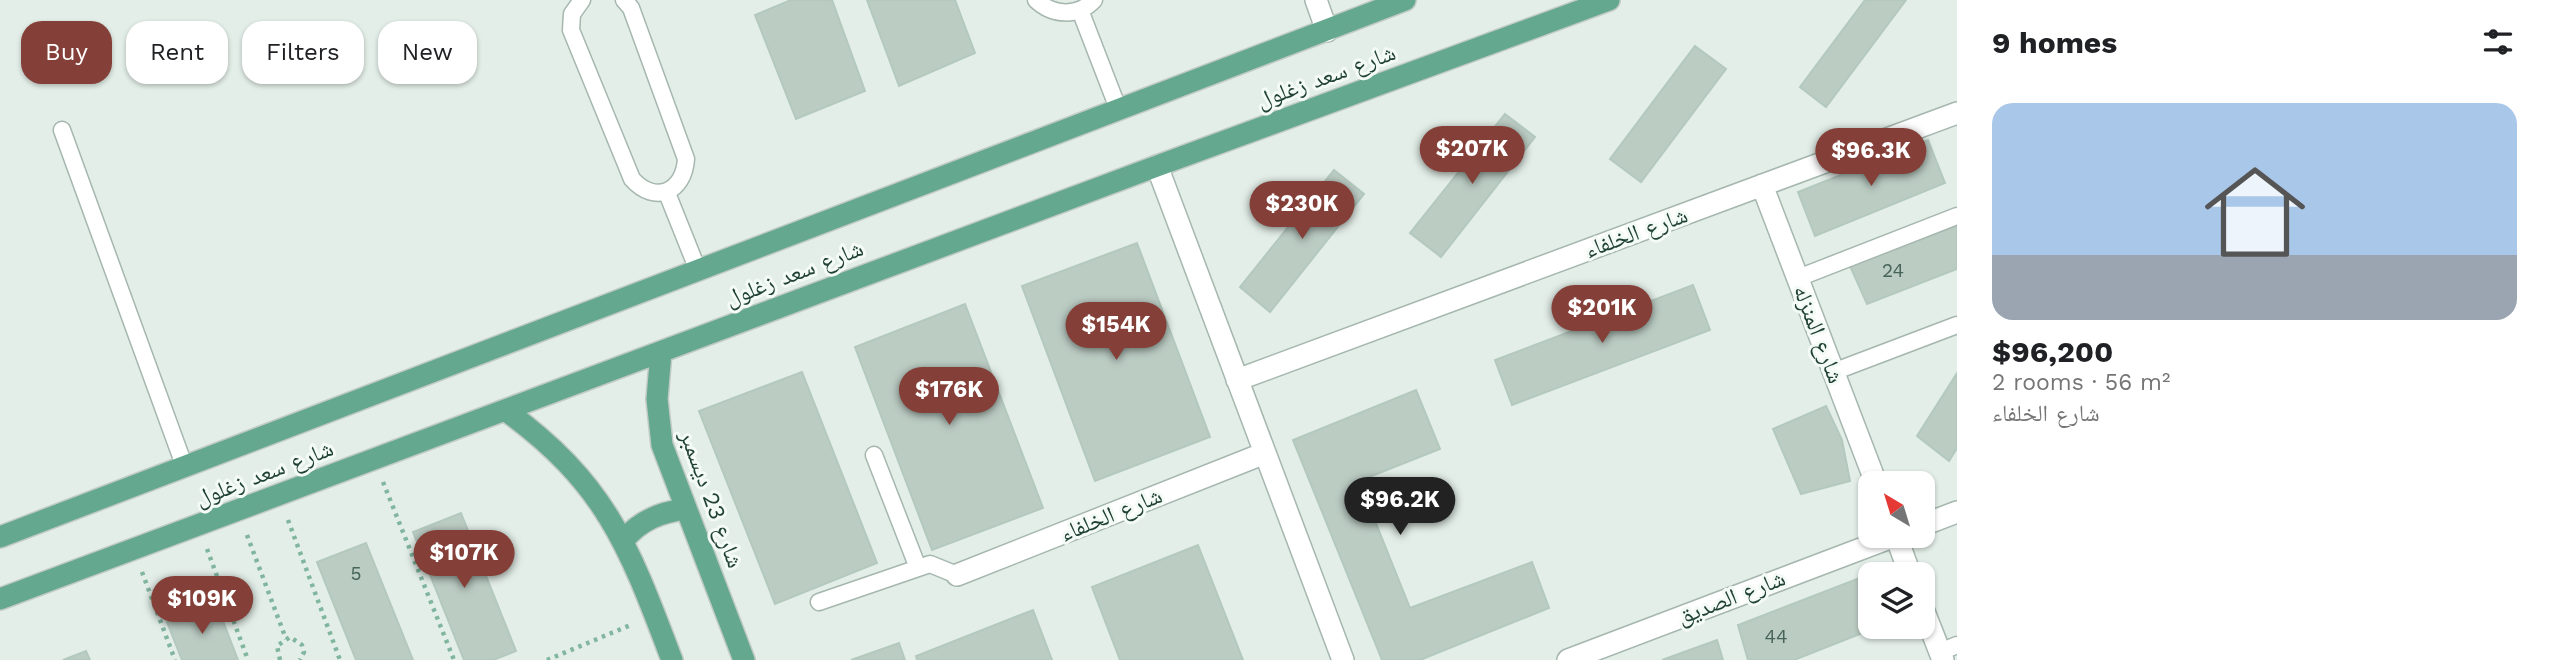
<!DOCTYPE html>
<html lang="en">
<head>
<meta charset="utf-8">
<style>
  body { margin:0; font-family:"Work Sans","Noto Naskh Arabic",sans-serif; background:#f6f6f6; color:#202124; height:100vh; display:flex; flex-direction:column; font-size:26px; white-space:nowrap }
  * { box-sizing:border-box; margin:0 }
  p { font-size:23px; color:#757577 }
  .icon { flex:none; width:38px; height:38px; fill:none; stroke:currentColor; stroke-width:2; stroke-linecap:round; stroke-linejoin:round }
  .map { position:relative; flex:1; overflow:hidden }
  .drawer { display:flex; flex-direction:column; background:#fff; width:595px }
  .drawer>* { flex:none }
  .banner { position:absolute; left:21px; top:21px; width:665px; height:63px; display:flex; gap:14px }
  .needle { width:46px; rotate:322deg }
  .controls { position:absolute; left:1858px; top:471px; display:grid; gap:14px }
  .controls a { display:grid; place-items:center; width:77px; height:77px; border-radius:14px; background:#fff; box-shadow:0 2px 5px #0004; font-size:35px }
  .price { position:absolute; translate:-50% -60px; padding:0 16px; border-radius:24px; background:#844038; color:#fff; font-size:23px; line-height:46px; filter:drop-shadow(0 2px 4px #0008) }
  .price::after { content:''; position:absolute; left:50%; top:42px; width:21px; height:16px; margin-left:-10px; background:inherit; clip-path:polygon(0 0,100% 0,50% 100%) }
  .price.active { background:#222; color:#fff }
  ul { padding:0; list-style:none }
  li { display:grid; align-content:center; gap:14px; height:371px; padding:0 35px }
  li span { display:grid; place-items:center; height:217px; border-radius:21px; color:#555 }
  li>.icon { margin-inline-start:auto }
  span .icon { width:126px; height:126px; fill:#fffc; stroke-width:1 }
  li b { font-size:30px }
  h2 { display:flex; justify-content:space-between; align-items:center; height:84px; padding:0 35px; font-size:30px }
  .pill { padding:0 24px; border-radius:21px; background:#fff; box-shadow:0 2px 5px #0004; font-size:24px; line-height:63px }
  .pill.active { background:#844038; color:#fff }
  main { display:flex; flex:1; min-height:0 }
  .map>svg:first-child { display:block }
</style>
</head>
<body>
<main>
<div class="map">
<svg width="1957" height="660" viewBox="0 0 1957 660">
  <rect width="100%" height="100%" fill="#e3eee8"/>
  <path fill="#bbccc3" stroke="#b4c9be" stroke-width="2" d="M 791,0 L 832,0 L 865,91 L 796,119 L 755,15 Z
    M 867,0 L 955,0 L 975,53 L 899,86 Z
    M 1865,0 L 1906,0 L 1826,107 L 1800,87 Z
    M 1695,46 L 1726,69 L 1641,182 L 1610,159 Z
    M 1505,114 L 1535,137 L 1441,257 L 1410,233 Z
    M 1928,140 L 1945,183 L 1815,236 L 1798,192 Z
    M 1334,170 L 1364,194 L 1270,312 L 1240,287 Z
    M 1957,221 L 1957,269 L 1867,304 L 1850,266 Z
    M 1137,243 L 1210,437 L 1095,481 L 1022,286 Z
    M 1693,285 L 1710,330 L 1512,405 L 1495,360 Z
    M 965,304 L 1043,508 L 932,550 L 855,347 Z
    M 802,372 L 877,563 L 775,604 L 699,411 Z
    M 1957,373 L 1957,448 L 1949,461 L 1917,436 Z
    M 1416,390 L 1440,449 L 1359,481 L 1410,608 L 1532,562 L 1549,608 L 1420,660 L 1382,660 L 1293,440 Z
    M 1826,406 L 1842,440 L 1850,481 L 1801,494 L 1773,429 Z
    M 461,513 L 516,651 L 493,660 L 464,660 L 413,532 Z
    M 366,543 L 413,660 L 356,660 L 317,562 Z
    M 1198,545 L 1243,660 L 1120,660 L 1092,587 Z
    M 1888,567 L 1890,574 L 1871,574 L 1871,626 L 1880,626 L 1794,660 L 1748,660 L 1738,625 Z
    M 216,603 L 238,660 L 182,660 L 167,622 Z
    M 1033,610 L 1052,660 L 917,660 L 916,656 Z
    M 1717,640 L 1723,660 L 1662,660 Z
    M 899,643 L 905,660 L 851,660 Z
    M 86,651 L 90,660 L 63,660 Z"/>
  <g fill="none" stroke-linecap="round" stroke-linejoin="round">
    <g stroke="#a5b7af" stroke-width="19">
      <path id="service" d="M 582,0 L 572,14 L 571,30 L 632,179 C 655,205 684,192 686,159 L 631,8 L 624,0
        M 1036,0 C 1053,16 1078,17 1094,0
        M 1080,10 L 1119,111
        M 62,130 L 184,465
        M 667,193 L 697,268
        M 1798,278 L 1957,216
        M 1833,372 L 1957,325
        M 874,455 L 918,568
        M 819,602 L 930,564 L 957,575
        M 1940,652 L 1957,645"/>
    </g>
    <g stroke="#a5b7af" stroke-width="24">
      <path id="minor" d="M 1316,0 L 1327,31
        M 1157,166 L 1343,660
        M 1762,185 L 1876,483
        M 1237,380 L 1957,113
        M 1923,525 L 1957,512
        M 1896,536 L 1910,574
        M 957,575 L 1265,453
        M 1923,609 L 1943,660
        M 1568,660 L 1895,536"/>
    </g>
    <g stroke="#c1cac6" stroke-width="24">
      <path id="primary" d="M 661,352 L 657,399 L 662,445 L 744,660
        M 505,410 C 607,484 629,547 672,660
        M 0,537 L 1405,0
        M 624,540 C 640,520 661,512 686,509
        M 0,599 L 1157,166 L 1609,0"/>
    </g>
    <path stroke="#80b59e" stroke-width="4.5" stroke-dasharray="3.5 5" stroke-linecap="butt" d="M 383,482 L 454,660
      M 288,520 L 340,660
      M 247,535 L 286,639
      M 207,549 L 248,660
      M 142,572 L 175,660
      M 280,660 L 277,646 L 290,637 L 302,645 L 304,652 L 300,660
      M 547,660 L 633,624"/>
    <use href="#service" stroke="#fff" stroke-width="16"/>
    <use href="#minor" stroke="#fff" stroke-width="21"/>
    <use href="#primary" stroke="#63a88f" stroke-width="21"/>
  </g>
  <g text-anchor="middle" stroke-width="6" stroke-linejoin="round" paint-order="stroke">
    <g font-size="19" fill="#476458">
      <text x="1893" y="277">24</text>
      <text x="356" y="580">5</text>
      <text x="1776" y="643">44</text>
    </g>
    <g font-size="23" fill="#204235" stroke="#f4faf6">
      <text transform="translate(1326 76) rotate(-20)" y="8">شارع سعد زغلول</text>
      <text transform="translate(1636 232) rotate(-20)" y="8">شارع الخلفاء</text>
      <text transform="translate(794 273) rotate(-21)" y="8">شارع سعد زغلول</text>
      <text transform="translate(1819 334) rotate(69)" y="8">شارع المنزله</text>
      <text transform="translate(264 473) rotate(-21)" y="8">شارع سعد زغلول</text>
      <text transform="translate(712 499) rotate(70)" y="8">شارع 23 ديسمبر</text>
      <text transform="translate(1111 514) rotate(-22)" y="8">شارع الخلفاء</text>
      <text transform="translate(1731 597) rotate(-21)" y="8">شارع الصديق</text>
    </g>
  </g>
</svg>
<div class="controls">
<a><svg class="needle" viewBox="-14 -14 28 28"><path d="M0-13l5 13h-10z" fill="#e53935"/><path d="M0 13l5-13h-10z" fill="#757577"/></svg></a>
<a><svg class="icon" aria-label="layers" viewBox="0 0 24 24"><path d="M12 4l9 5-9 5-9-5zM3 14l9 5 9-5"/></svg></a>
</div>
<b class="price" style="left:1472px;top:186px">$207K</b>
<b class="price" style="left:1871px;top:188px">$96.3K</b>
<b class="price" style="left:1302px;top:241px">$230K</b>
<b class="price" style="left:1602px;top:345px">$201K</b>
<b class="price" style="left:1116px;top:362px">$154K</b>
<b class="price" style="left:949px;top:427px">$176K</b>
<b class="price active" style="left:1400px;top:537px">$96.2K</b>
<b class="price" style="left:464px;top:590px">$107K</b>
<b class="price" style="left:202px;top:636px">$109K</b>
<div class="banner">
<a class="pill active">Buy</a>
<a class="pill">Rent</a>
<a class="pill">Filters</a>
<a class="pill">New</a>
</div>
</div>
<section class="drawer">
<h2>9 homes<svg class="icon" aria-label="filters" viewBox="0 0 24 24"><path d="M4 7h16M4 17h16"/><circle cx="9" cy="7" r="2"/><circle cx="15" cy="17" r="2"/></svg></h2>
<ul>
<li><span style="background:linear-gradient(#a9c7e8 70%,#9aa5b1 0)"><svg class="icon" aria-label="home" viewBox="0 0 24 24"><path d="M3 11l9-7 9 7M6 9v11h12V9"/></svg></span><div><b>$96,200</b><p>2 rooms · 56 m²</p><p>شارع الخلفاء</p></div></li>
</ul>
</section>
</main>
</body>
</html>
